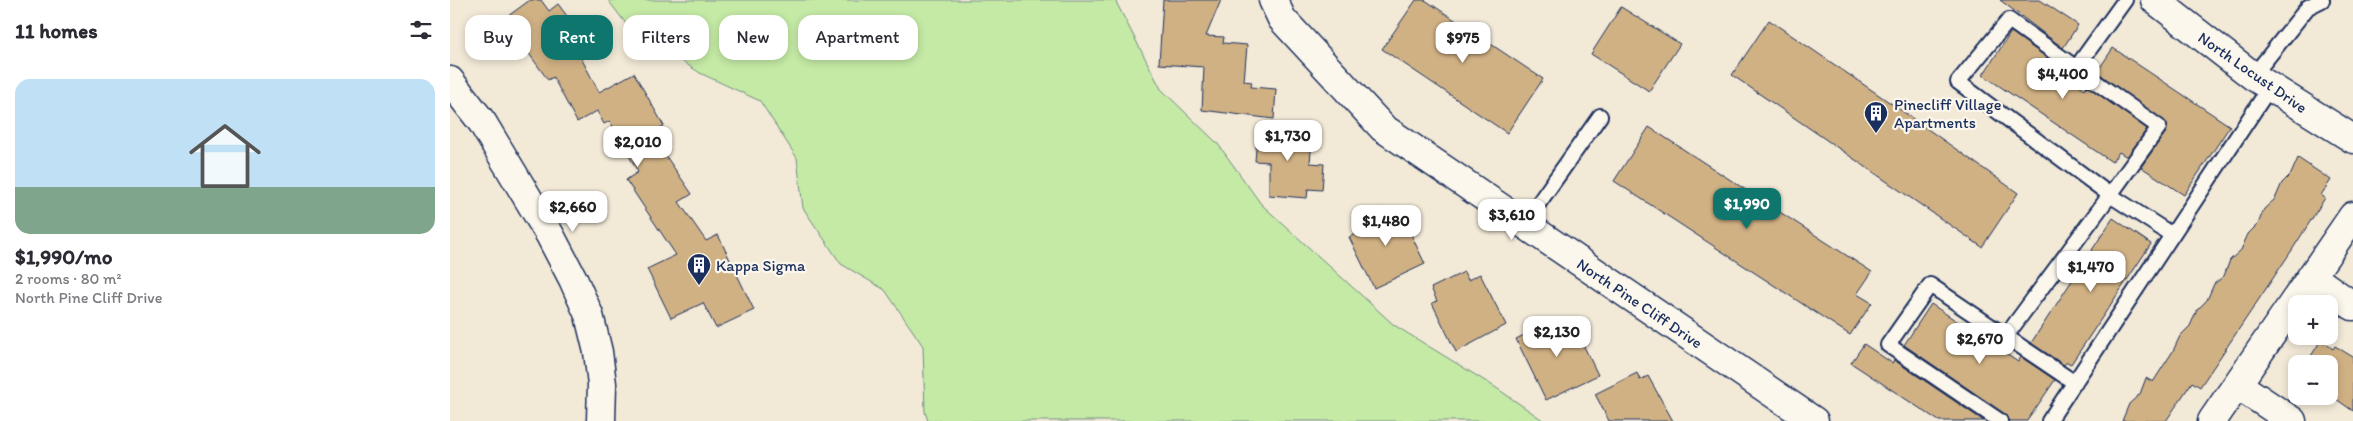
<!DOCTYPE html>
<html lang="en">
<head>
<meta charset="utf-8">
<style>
  body { margin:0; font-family:Itim,sans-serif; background:#f7f7f7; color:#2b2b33; height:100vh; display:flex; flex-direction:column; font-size:19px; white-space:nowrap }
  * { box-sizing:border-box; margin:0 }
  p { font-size:16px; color:#7c7c81 }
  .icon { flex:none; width:28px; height:28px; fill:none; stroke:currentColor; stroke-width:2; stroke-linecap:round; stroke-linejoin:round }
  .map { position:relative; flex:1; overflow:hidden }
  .side { display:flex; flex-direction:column; background:#fff; width:450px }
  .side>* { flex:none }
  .top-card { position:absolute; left:15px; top:15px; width:475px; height:45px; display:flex; gap:10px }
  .tools { position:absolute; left:1838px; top:295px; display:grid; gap:10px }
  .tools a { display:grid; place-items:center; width:50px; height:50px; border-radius:10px; background:#fff; box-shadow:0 2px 8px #0003; font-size:25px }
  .price { position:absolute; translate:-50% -42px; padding:0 11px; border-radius:10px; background:#fff; color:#222; font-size:16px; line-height:32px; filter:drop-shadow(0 1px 2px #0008) }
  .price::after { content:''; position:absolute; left:50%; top:30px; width:15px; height:11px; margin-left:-8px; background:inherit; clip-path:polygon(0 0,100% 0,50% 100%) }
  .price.current { background:#0f766e; color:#fff }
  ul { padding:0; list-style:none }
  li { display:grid; align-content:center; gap:10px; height:265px; padding:0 15px }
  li+li { border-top:1px solid #e1e1e2 }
  li span { display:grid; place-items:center; height:155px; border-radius:15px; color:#555 }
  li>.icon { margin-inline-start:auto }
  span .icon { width:90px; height:90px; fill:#fffc; stroke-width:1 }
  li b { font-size:21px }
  h2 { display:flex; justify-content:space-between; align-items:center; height:60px; padding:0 15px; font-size:21px }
  .pill { padding:0 18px; border-radius:15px; background:#fff; box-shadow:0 2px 8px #0003; font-size:18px; line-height:45px }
  .pill.current { background:#0f766e; color:#fff }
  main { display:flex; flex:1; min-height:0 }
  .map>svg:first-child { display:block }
</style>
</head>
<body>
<main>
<section class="side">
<h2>11 homes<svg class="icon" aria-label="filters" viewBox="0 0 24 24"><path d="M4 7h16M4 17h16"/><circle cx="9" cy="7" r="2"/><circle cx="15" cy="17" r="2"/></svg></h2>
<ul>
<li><span style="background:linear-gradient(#bfe0f5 70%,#7fa58c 0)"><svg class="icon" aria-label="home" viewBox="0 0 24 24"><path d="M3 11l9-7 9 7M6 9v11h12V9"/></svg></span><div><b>$1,990/mo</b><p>2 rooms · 80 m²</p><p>North Pine Cliff Drive</p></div></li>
</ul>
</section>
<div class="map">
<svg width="1903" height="421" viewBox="0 0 1903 421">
  <rect width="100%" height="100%" fill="#f2e9d7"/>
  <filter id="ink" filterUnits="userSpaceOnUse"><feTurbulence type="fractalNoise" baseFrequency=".02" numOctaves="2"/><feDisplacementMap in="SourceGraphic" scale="10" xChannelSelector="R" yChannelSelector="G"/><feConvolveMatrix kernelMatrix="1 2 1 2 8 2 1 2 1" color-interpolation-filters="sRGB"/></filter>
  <g filter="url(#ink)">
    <path fill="#c4eaa5" stroke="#708c82" d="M 158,0 L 665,0 L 711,89 L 768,144 L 811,204 L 944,325 L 1045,387 L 1094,421 L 478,421 L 475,412 L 473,346 L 435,290 L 391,264 L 353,208 L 347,158 L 310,101 L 250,73 L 177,25 Z"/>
    <path fill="#d0b184" stroke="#1b2f5e" d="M 80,0 L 91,0 L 99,11 L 108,4 L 129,32 L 120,38 L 132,55 L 130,56 L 149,92 L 184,73 L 214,126 L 200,133 L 242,194 L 229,202 L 256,241 L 268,235 L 304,310 L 266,328 L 253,303 L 221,318 L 197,269 L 226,255 L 176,180 L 188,172 L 160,121 L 154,124 L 147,111 L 127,122 L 103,77 L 98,80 L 54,19 Z
      M 713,0 L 771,0 L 756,36 L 774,37 L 773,43 L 797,45 L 794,81 L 802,82 L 801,87 L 826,89 L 824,119 L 752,110 L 754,67 L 709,64 Z
      M 966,0 L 975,0 L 1093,79 L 1057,133 L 932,49 Z
      M 1550,0 L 1590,0 L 1628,25 L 1613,48 Z
      M 1171,7 L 1230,44 L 1199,91 L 1141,54 Z
      M 1319,20 L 1445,106 L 1568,193 L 1532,247 L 1282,75 Z
      M 1561,32 L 1603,62 L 1601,66 L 1635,89 L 1637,86 L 1697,129 L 1677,157 L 1669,152 L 1662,162 L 1533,75 Z
      M 1663,48 L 1780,126 L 1734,195 L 1691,167 L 1716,132 L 1717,124 L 1647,72 Z
      M 808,126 L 848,129 L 848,138 L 862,139 L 860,163 L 874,164 L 872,190 L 858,189 L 857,198 L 819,195 L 819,162 L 805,161 Z
      M 1199,127 L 1422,272 L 1407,294 L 1422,303 L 1400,335 L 1164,181 Z
      M 1848,158 L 1881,180 L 1871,195 L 1875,198 L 1842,250 L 1750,387 L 1742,382 L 1716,421 L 1672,421 L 1679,404 L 1690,394 L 1696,378 L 1703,382 L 1723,351 L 1730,336 L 1740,326 L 1747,310 L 1757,300 L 1764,284 L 1774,276 L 1780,260 L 1791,250 L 1798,234 L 1808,224 L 1814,209 L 1825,199 L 1832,183 L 1841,174 Z
      M 932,208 L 935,215 L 949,209 L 975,264 L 924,288 L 899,237 L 911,232 L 905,221 Z
      M 1663,218 L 1701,244 L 1621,364 L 1617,362 L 1614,365 L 1581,343 Z
      M 1014,272 L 1018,280 L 1030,274 L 1056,325 L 1006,352 L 982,303 L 987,301 L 981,288 Z
      M 1481,304 L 1568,362 L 1571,357 L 1605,380 L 1577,421 L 1559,421 L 1555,414 L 1454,345 Z
      M 1105,320 L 1109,328 L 1122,322 L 1148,375 L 1096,400 L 1066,339 Z
      M 1871,340 L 1883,349 L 1885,346 L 1903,357 L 1903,411 L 1879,394 L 1879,364 L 1856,364 Z
      M 1414,344 L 1442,363 L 1444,360 L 1534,421 L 1489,421 L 1401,363 Z
      M 1187,373 L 1190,380 L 1198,376 L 1223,421 L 1159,421 L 1145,394 Z"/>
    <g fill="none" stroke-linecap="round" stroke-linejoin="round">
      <g stroke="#1b2f5e" stroke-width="18">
        <path id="lane" d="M 1559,20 L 1709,127 L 1660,195 L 1508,82 Z
          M 1626,68 L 1675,0
          M 1803,76 L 1858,7 L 1872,0
          M 1074,224 L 1150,116
          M 1556,336 L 1660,195 L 1722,235
          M 1550,421 L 1438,345 L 1480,285 L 1625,383
          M 1599,421 L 1820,87"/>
      </g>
      <g stroke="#1b2f5e" stroke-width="31">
        <path id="street" d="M 823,0 L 832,19 L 933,128 L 1364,421
          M 1705,0 L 1803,76 L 1903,139
          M 1862,277 L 1903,306
          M 1788,385 L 1842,421
          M 1762,421 L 1903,216"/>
      </g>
      <g stroke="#1b2f5e" stroke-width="31">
        <path id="secondary" d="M 0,81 L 32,122 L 100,235 L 123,279 L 139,315 L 148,352 L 152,384 L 151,421"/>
      </g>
      <use href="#lane" stroke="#fbf7ec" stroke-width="14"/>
      <use href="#street" stroke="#fbf7ec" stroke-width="28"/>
      <use href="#secondary" stroke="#fbf7ec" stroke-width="28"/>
    </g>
  </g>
  <defs>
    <g id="building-pin" transform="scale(1.25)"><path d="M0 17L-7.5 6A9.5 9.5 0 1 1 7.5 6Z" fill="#1b2f5e" stroke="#fbf7ec"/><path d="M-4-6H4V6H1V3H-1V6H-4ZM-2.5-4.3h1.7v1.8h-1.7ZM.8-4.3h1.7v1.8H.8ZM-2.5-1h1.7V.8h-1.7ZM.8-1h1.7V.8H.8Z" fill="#fff"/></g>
  </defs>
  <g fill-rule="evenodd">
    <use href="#building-pin" x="1426" y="113"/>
    <use href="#building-pin" x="249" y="265"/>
  </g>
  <g text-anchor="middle" stroke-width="4.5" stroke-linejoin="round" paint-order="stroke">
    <g font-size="16" fill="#1b2f5e" stroke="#fbf7ec">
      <text transform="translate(1803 72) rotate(35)" y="6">North Locust Drive</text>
      <text transform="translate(1190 303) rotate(34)" y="6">North Pine Cliff Drive</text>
    </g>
    <g font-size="16" fill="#1b2f5e" stroke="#fbf7ec" text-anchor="start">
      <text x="1444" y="110">Pinecliff Village<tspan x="1444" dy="18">Apartments</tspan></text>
      <text x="266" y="271">Kappa Sigma</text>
    </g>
  </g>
</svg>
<div class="tools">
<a>+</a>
<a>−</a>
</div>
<b class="price" style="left:1013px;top:64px">$975</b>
<b class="price" style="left:1613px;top:100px">$4,400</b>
<b class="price" style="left:838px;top:162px">$1,730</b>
<b class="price" style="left:188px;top:168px">$2,010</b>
<b class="price current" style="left:1297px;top:230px">$1,990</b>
<b class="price" style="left:123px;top:233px">$2,660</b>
<b class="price" style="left:1062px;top:241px">$3,610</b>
<b class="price" style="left:936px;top:247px">$1,480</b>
<b class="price" style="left:1641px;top:293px">$1,470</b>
<b class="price" style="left:1107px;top:358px">$2,130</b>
<b class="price" style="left:1530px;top:365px">$2,670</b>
<div class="top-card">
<a class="pill">Buy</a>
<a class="pill current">Rent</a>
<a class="pill">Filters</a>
<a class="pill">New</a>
<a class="pill">Apartment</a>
</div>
</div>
</main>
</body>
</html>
